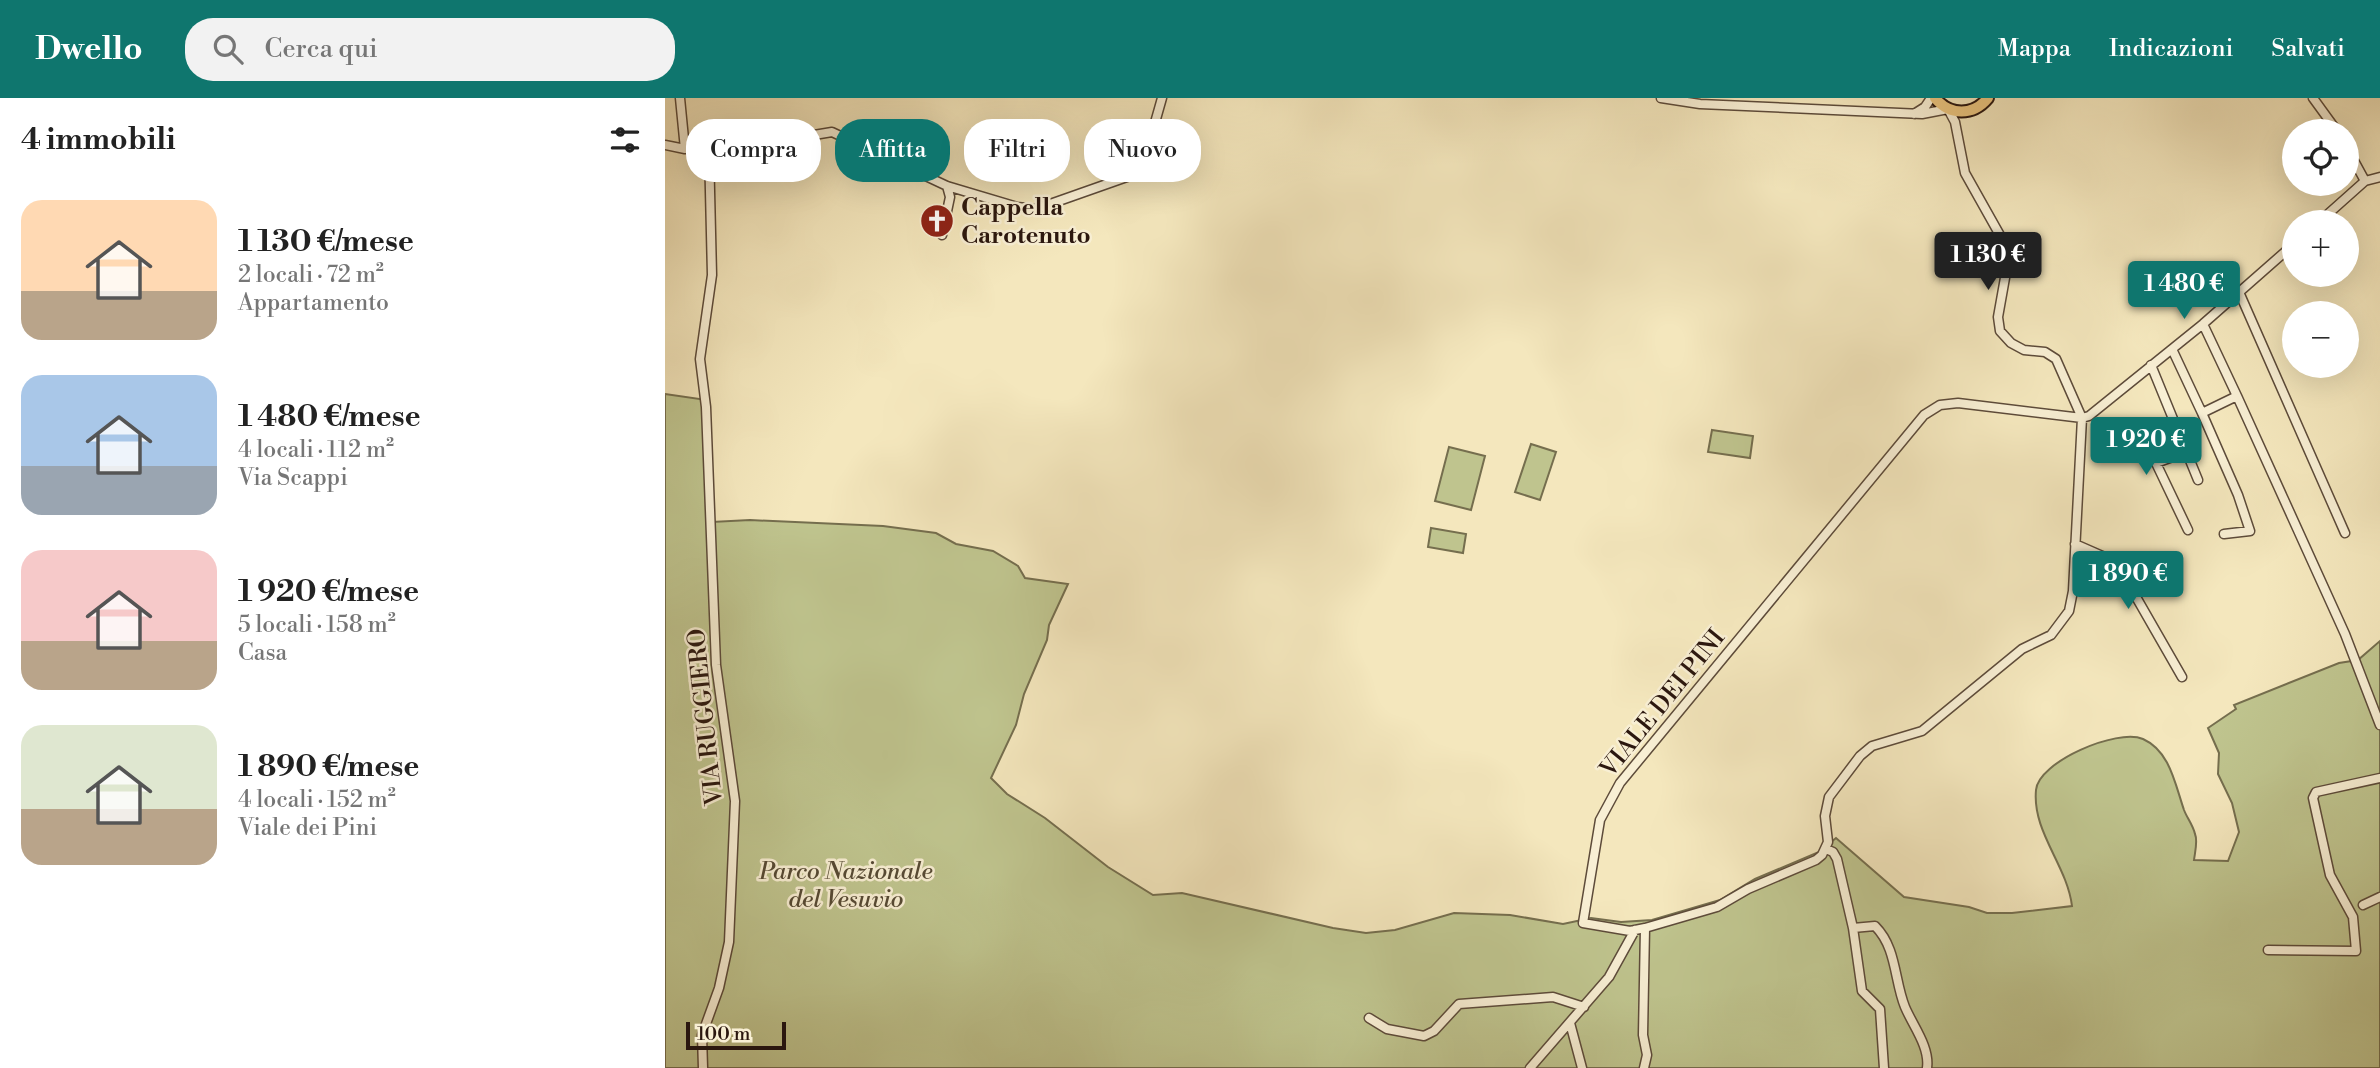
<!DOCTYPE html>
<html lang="it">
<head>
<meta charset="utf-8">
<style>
  body { margin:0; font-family:"Libre Bodoni",serif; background:#f2f2f2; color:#222; height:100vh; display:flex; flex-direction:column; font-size:26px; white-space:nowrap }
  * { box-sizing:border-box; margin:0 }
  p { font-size:23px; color:#767676 }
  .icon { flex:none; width:38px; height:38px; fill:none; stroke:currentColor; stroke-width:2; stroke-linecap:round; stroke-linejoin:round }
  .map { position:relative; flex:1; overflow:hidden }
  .details { display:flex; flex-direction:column; background:#fff; width:665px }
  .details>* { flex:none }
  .guide { position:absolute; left:21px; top:21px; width:665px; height:63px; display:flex; gap:14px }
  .fabs { position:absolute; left:1617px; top:21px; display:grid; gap:14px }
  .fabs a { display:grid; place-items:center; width:77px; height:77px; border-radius:50%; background:#fff; box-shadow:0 7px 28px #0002; font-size:35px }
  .scale { position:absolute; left:21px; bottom:18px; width:100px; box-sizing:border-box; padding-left:7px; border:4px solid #2b170f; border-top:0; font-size:19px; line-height:24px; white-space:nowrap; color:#2b170f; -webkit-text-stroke:5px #f8efd4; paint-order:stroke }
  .price { position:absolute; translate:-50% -60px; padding:0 16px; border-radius:7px; background:#0f766e; color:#fff; font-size:23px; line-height:46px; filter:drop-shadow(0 2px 4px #0008) }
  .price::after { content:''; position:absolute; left:50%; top:42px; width:21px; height:16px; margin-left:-10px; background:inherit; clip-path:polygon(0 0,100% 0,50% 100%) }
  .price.selected { background:#222; color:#fff }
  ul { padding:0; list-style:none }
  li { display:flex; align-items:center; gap:21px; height:175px; padding:0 21px }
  li span { display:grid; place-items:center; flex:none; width:196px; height:140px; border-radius:21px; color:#555 }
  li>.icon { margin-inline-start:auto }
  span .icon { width:84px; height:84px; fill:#fffc; stroke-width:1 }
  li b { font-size:30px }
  h2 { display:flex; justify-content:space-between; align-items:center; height:84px; padding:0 21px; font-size:30px }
  .pill { padding:0 24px; border-radius:28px; background:#fff; box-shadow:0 7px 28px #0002; font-size:24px; line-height:63px }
  .pill.selected { background:#0f766e; color:#fff }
  header { display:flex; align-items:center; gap:42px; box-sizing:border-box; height:98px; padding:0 35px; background:#0f766e; color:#fff }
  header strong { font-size:33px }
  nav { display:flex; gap:38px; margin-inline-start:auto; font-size:24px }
  .search { width:490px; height:63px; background:#f2f2f2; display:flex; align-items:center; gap:18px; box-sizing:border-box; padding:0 24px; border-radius:28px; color:#767676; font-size:26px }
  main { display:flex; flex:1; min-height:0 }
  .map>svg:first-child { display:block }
</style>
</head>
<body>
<header>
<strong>Dwello</strong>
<div class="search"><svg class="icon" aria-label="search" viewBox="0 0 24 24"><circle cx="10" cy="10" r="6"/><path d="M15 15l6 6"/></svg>Cerca qui</div>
<nav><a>Mappa</a><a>Indicazioni</a><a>Salvati</a></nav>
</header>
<main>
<section class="details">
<h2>4 immobili<svg class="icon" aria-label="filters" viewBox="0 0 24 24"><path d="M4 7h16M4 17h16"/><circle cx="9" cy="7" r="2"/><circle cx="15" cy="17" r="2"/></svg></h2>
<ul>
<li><span style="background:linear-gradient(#ffd9b3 65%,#b9a48a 0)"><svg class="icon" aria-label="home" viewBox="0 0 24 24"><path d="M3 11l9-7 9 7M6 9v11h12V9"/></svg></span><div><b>1 130 €/mese</b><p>2 locali · 72 m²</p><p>Appartamento</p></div></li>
<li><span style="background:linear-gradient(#a9c7e8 65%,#9aa5b1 0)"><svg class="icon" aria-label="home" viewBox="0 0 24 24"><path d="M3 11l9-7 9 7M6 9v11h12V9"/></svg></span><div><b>1 480 €/mese</b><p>4 locali · 112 m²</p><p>Via Scappi</p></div></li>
<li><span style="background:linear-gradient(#f6c9c9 65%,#b9a48a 0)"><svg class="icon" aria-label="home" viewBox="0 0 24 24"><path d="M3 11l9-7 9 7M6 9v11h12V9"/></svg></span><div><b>1 920 €/mese</b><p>5 locali · 158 m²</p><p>Casa</p></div></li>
<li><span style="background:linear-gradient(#dfe7d0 60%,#b9a48a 0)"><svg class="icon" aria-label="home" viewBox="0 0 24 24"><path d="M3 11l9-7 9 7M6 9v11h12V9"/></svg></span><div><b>1 890 €/mese</b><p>4 locali · 152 m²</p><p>Viale dei Pini</p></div></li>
</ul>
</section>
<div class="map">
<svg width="1715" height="970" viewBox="0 0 1715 970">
  <rect width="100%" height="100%" fill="#f4e7bd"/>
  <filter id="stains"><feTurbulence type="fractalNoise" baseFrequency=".00286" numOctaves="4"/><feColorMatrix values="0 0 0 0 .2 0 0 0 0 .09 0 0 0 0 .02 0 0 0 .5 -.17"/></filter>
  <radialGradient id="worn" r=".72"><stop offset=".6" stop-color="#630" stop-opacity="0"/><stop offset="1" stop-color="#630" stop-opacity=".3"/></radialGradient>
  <path fill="#bfc48e" stroke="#756e4e" stroke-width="2" d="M 0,296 L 42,302 L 47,424 L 85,422 L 218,428 L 271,435 L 291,446 L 328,453 L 353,468 L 360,480 L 403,486 L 384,527 L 382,542 L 359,596 L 351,627 L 326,680 L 342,696 L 380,720 L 443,769 L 488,797 L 517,795 L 668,830 L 701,835 L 730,832 L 789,815 L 845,817 L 898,826 L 926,820 L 956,824 L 987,822 L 1055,802 L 1090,781 L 1154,754 L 1171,740 L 1239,799 L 1304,809 L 1322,815 L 1347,815 L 1407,808 C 1402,767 1367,734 1371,692 C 1373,664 1452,630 1478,641 C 1505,653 1510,686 1519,712 C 1522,720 1528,727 1530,736 C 1533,743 1530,754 1529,762 L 1563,763 L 1574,734 L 1567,705 L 1553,676 L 1554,655 L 1543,630 L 1571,611 L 1569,607 L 1674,565 L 1693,562 L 1715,543 L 1715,970 L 0,970 Z
    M 1047,332 L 1088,338 L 1085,360 L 1043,354 Z
    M 866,346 L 891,354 L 875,402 L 850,394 Z
    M 784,349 L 820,358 L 806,412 L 770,403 Z
    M 766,430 L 801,436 L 798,455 L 763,449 Z"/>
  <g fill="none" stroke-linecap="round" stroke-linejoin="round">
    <g stroke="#5d4b3a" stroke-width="11">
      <path id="minor" d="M 15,0 L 20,51
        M 996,0 L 1035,6 L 1257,16 L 1283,11 L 1290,24 L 1300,75 L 1341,148 L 1343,163 L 1333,219 L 1335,233 L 1346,245 L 1359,252 L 1380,254 L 1391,261 L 1417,320 L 1408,493 L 1404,513 L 1386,537 L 1357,551 L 1257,633 L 1207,648 L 1195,658 L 1164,699 L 1160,718 L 1163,744 L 1157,757 L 1151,762 L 1083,791 L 1052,809 L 980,830 L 965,833 L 918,825 L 935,722 L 955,685 L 1259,317 L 1275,307 L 1293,305 L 1417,320 L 1424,318 L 1538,226 L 1629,146
        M 1648,0 L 1672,33
        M 1249,16 L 1260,9 L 1266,0
        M 0,47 L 20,51 L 71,50 L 167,34 L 282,88 L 352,109 L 371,111 L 476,74 L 497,0
        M 1682,50 L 1700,83
        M 1654,124 L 1700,83 L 1715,79
        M 277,137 L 285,99 L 282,88
        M 1574,194 L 1680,435
        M 1538,226 L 1572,298
        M 1507,251 L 1537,315
        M 1486,267 L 1533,382
        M 1521,354 L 1491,365 L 1523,432
        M 1559,436 L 1585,433 L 1573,397 L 1537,315 L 1572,298 L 1680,536 L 1715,627
        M 1410,446 L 1451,464 L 1517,579
        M 1161,751 L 1168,754 L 1172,761 L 1188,830 L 1197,893 L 1215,911 L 1219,970
        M 1698,807 L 1715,799
        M 1188,830 L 1210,828 C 1232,850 1229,882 1240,909 C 1248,928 1265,949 1262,970
        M 1603,852 L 1691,853 L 1688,819 L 1665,777 L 1648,700 L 1651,694 L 1715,680
        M 704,920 L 722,931 L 759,938 L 769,933 L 794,906 L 888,899 L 919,909
        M 905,925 L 917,970
        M 38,970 L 37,937 L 54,890 L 64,844 L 70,703 L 51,567 L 41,309 L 35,261 L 47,177 L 44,51
        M 865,970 L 944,879 L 970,832
        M 979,970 L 982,957 L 978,937 L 980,830"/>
    </g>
    <g stroke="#2b170f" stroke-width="14">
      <path id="major" d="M 1270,0 C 1285,18 1308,18 1323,0"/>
    </g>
    <use href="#minor" stroke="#f8efd4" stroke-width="8"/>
    <use href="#major" stroke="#eac47e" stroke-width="10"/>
  </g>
  <defs>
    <g id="church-disc" transform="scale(1.75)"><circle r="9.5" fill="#8f2418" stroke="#f8efd4"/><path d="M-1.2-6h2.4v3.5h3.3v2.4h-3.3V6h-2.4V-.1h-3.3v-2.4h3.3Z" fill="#fff"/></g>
  </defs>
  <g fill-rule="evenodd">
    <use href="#church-disc" x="272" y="123"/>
  </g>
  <g text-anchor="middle" stroke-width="5" stroke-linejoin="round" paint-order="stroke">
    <g font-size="24" font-weight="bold" fill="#2b170f" stroke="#f8efd4" text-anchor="start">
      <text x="296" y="117">Cappella<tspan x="296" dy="28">Carotenuto</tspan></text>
    </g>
    <g font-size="24" fill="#2b170f" stroke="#f8efd4">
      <text transform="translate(997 605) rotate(-51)" y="8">VIALE DEI PINI</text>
      <text transform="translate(40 619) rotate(-96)" y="8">VIA RUGGIERO</text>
    </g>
    <g font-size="24" font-style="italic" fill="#574b35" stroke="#f8efd4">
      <text x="181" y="781">Parco Nazionale<tspan x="181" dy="28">del Vesuvio</tspan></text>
    </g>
  </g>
  <rect width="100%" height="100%" filter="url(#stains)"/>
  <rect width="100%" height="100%" fill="url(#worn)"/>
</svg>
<div class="fabs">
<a><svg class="icon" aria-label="locate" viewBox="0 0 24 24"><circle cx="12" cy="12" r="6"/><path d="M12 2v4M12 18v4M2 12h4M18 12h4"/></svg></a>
<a>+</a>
<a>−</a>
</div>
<div class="scale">100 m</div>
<b class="price selected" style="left:1323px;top:194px">1 130 €</b>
<b class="price" style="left:1519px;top:223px">1 480 €</b>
<b class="price" style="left:1481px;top:379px">1 920 €</b>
<b class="price" style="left:1463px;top:513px">1 890 €</b>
<div class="guide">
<a class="pill">Compra</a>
<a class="pill selected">Affitta</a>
<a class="pill">Filtri</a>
<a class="pill">Nuovo</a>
</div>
</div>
</main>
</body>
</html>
